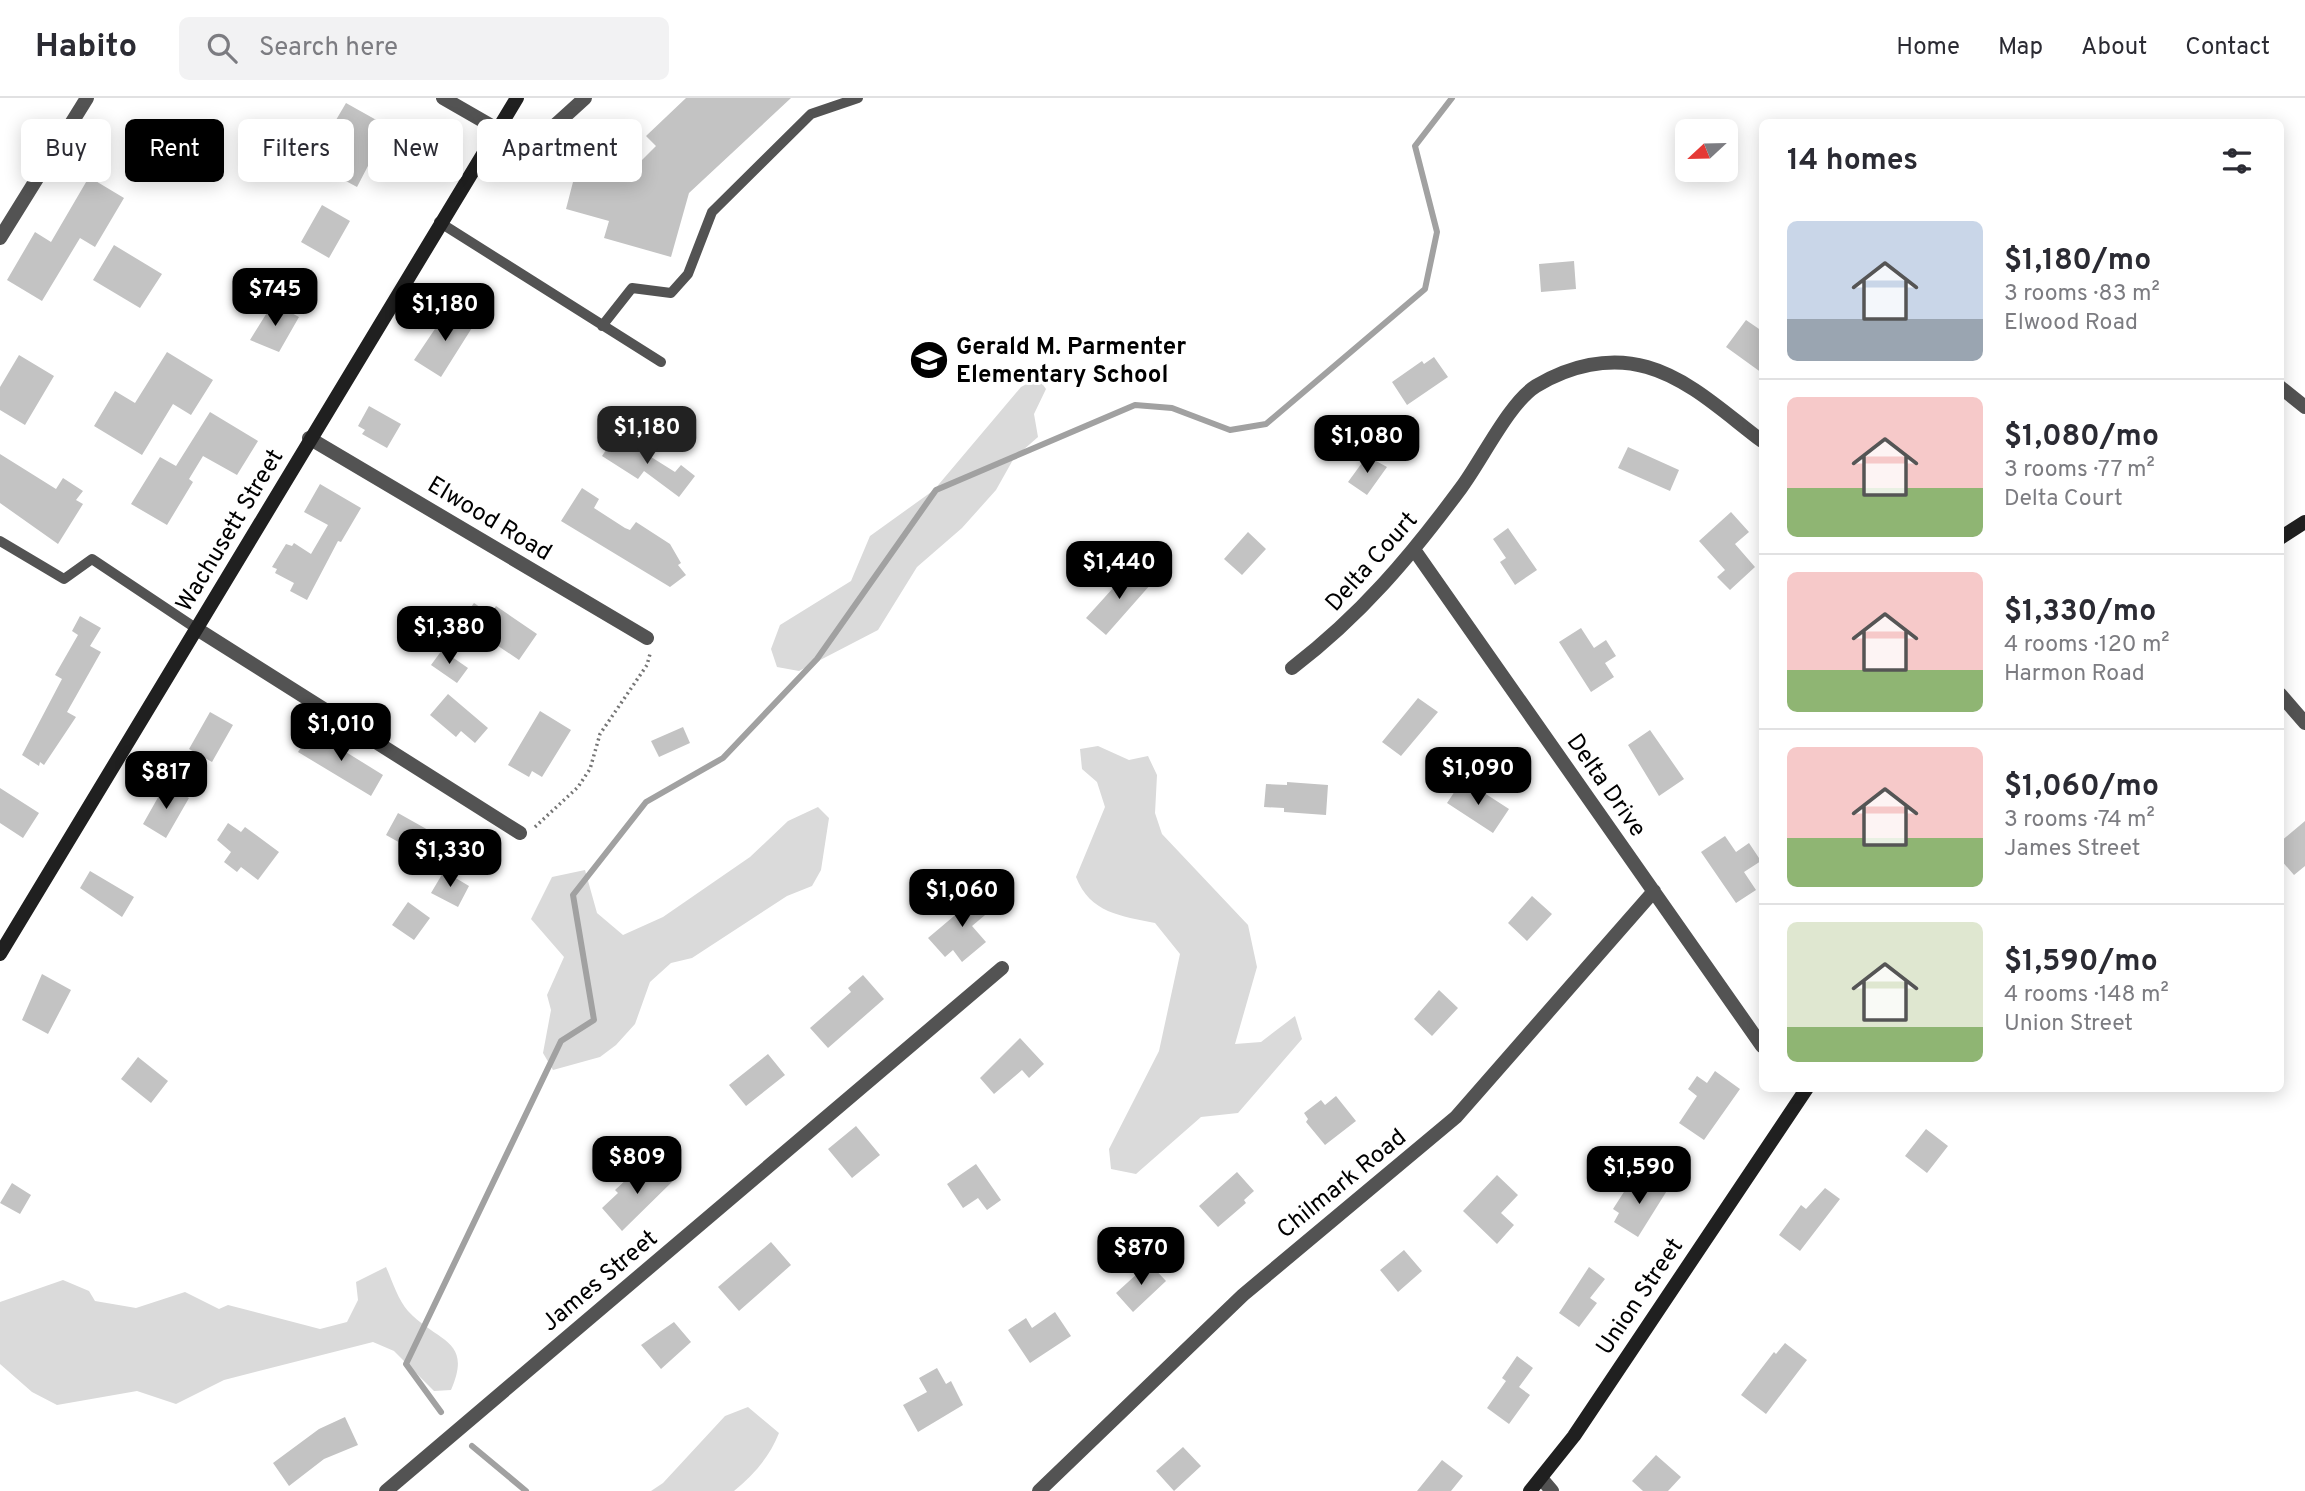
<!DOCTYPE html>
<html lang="en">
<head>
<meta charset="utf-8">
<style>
  body { margin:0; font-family:Overpass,sans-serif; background:#f2f2f3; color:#2b2b33; height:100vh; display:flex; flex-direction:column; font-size:26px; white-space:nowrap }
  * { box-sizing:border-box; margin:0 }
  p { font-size:23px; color:#7c7c81 }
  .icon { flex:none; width:38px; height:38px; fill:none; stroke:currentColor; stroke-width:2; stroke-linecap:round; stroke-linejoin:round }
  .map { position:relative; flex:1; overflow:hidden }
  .details { position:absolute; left:1759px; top:21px; width:525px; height:973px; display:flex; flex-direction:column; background:#fff; border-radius:10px; box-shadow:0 4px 18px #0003 }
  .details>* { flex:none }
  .hud { position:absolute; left:21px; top:21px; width:665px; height:63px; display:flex; gap:14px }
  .needle { width:46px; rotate:248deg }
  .fabs { position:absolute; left:1675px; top:21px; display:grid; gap:14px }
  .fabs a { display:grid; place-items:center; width:63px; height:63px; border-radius:10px; background:#fff; box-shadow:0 4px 18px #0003; font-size:35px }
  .price { position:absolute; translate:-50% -60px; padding:0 16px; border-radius:14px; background:#000; color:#fff; font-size:23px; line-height:46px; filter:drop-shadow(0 2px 4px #0008) }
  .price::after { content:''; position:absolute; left:50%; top:42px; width:21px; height:16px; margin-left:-10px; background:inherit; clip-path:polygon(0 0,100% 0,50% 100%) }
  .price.current { background:#222; color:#fff }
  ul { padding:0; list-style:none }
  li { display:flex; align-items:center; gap:21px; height:175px; padding:0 28px }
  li+li { border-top:2px solid #e1e1e2 }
  li span { display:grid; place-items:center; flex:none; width:196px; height:140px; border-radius:10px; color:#555 }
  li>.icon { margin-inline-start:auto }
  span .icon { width:84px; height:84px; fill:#fffc; stroke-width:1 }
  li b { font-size:30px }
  h2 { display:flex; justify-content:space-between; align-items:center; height:84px; padding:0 28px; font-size:30px }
  .pill { padding:0 24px; border-radius:10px; background:#fff; box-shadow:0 4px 18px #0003; font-size:24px; line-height:63px }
  .pill.current { background:#000; color:#fff }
  header { display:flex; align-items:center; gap:42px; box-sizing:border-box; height:98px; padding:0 35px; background:#fff; border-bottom:2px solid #e1e1e2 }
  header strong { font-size:33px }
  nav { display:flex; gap:38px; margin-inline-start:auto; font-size:24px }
  .search { width:490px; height:63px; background:#f2f2f3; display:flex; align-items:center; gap:18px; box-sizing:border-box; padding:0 24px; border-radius:10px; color:#7c7c81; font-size:26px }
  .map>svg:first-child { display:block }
</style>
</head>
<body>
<header>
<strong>Habito</strong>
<div class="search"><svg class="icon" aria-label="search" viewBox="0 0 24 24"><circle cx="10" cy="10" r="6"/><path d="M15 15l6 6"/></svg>Search here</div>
<nav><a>Home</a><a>Map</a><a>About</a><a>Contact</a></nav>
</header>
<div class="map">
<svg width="2305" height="1393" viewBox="0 0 2305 1393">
  <rect width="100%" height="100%" fill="#fff"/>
  <path fill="#dadada" d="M 1038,280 L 1046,291 L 1034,316 L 1038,339 L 1014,360 L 996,392 L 962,430 L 917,469 L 878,532 L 799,573 L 777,569 L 771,551 L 780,527 L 851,483 L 870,438 L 934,392 L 1021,289 Z
    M 1098,648 L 1129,662 L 1148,658 L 1157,677 L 1155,715 L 1162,736 L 1248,827 L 1257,869 L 1235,946 L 1261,944 L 1295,918 L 1302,941 L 1238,1015 L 1201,1019 L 1136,1076 L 1111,1071 L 1109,1051 L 1159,953 L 1180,856 L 1155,825 C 1121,818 1090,815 1076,779 L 1105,709 L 1097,684 L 1082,671 L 1080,651 Z
    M 818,709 L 829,720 L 821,772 L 812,788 L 787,798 L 692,860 L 671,865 L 650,884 L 635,926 L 616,947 L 600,959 L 553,972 L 543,955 L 551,912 L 547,897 L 564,859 L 531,821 L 552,779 L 585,772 L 597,815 L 623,837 L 663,819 L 750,759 L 788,723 Z
    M 386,1169 C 392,1182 398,1202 408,1213 C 438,1245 473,1241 451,1292 L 434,1293 L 394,1253 L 373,1244 L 224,1282 L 176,1306 L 137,1293 L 57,1307 L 32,1294 L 0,1266 L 0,1204 L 63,1182 L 89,1193 L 95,1203 L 136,1210 L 185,1194 L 219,1211 L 228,1207 L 320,1231 L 347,1224 L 358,1202 L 356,1184 Z
    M 748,1309 L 779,1335 C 769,1360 754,1376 734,1393 L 651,1393 L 663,1385 L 725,1318 Z"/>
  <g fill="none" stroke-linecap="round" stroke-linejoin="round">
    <path stroke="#a1a1a1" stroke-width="6" d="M 441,1314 L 406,1266 L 561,943 L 594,922 L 573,797 L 646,704 L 723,660 L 817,561 L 936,392 L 1135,307 L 1172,310 L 1230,332 L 1266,326 L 1425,191 L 1437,134 L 1415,48 L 1452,0
      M 472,1348 L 526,1393"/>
  </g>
  <path fill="#c3c3c3" d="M 686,0 L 791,0 L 689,95 L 671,159 L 604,140 L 609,123 L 566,111 L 573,84 L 567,83 L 598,36 L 612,68 L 630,74 L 656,48 L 646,38 Z
    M 346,5 L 396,33 L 375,69 L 369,66 L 357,89 L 331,75 L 354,32 L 336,22 Z
    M 89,79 L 124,100 L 95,149 L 80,140 L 42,203 L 7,182 L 35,134 L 51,144 Z
    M 322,107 L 350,123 L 329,160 L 301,144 Z
    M 114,147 L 162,176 L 140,210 L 93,182 Z
    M 1574,163 L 1576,191 L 1541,194 L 1539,166 Z
    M 273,205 L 299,219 L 279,254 L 250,242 Z
    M 456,213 L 475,225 L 441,279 L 414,262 L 443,219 L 449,223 Z
    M 1746,222 L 1762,233 L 1762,275 L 1726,249 Z
    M 167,254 L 213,282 L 191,317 L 173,306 L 142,357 L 94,328 L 115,293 L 135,305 Z
    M 19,257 L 54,278 L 25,327 L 0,312 L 0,289 Z
    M 1434,259 L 1448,279 L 1407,307 L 1392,284 L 1422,263 L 1424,266 Z
    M 369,308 L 401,326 L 387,350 L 362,336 L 365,332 L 358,328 Z
    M 210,314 L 258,343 L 237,377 L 203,358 L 189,381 L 193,384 L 167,427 L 131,406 L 160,359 L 176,368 Z
    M 616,337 L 675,374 L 681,367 L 695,378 L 679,399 L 644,373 L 638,381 L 602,358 Z
    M 1628,349 L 1679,372 L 1670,393 L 1618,370 Z
    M 0,356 L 56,391 L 63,380 L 83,393 L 76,402 L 83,406 L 58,446 L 0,405 Z
    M 1367,358 L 1387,369 L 1367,397 L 1348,384 Z
    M 320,386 L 361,410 L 341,444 L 338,443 L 307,502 L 290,493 L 294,485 L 275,475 L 277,471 L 272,469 L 286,446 L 292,448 L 294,445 L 311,456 L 328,427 L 304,414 Z
    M 582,390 L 599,401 L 594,410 L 625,430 L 630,432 L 636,424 L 670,446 L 681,465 L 678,467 L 686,477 L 670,489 L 561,423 Z
    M 1731,414 L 1749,434 L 1735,446 L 1755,469 L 1730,492 L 1717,479 L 1725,472 L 1699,443 Z
    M 1508,430 L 1537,472 L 1515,487 L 1500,464 L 1506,460 L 1493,441 Z
    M 1248,434 L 1266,451 L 1242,477 L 1224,461 Z
    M 1132,469 L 1151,486 L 1106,537 L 1086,520 Z
    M 474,505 L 490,516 L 496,508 L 537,536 L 519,562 L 461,523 Z
    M 80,518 L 101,530 L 90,548 L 101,554 L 67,614 L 76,619 L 44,667 L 40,664 L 39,668 L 22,657 L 62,581 L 55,577 L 78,537 L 72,533 Z
    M 1581,530 L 1594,550 L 1606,542 L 1616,558 L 1605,565 L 1614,579 L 1591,594 L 1559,544 Z
    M 442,552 L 468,570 L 457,585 L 431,567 Z
    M 448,596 L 488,630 L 475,645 L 461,633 L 456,639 L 430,617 Z
    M 1418,600 L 1438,614 L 1401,658 L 1382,644 Z
    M 540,613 L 571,632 L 542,679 L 532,673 L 529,679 L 508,667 Z
    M 210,614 L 233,627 L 212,664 L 189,651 Z
    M 683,629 L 690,645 L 659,659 L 651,643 Z
    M 1650,632 L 1684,681 L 1659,698 L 1628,647 Z
    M 312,633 L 383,677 L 371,698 L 298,654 Z
    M 1287,684 L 1328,687 L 1326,717 L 1284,714 L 1284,710 L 1264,709 L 1266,686 L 1287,687 Z
    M 1461,684 L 1474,692 L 1475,689 L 1509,711 L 1493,735 L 1447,705 Z
    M 165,687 L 189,700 L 166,740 L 143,726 Z
    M 0,690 L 39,715 L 23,740 L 0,725 Z
    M 398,715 L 430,733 L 426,740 L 435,745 L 427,760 L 386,737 Z
    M 2305,723 L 2305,768 L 2294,777 L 2280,761 L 2280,744 Z
    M 228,725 L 241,734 L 245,729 L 279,754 L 258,782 L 241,769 L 237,774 L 224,764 L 231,754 L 217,742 Z
    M 1725,738 L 1736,754 L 1749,745 L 1761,763 L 1744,774 L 1756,792 L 1736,805 L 1701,754 Z
    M 90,773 L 134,799 L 122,819 L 80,790 Z
    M 444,773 L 469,788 L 458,809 L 431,795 Z
    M 974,792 L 991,812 L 972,828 L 986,844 L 962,864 L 953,852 L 945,859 L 928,840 L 960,813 L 955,807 Z
    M 1532,798 L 1552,816 L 1527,843 L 1508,825 Z
    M 408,804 L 430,820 L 414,842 L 392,827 Z
    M 42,876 L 71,892 L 48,936 L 22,922 Z
    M 863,877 L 884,901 L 828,950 L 810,930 L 851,894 L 848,890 Z
    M 1439,892 L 1458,910 L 1432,938 L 1414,921 Z
    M 1020,940 L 1044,966 L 1029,980 L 1022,972 L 994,996 L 980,980 Z
    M 768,956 L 785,977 L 746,1008 L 729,987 Z
    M 138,959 L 168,983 L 151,1005 L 121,981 Z
    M 1715,973 L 1740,991 L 1704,1042 L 1679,1025 L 1697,998 L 1688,991 L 1697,978 L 1707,985 Z
    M 1336,998 L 1356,1023 L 1325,1047 L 1306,1024 L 1308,1021 L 1304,1015 L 1321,1002 L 1325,1007 Z
    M 856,1028 L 880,1057 L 852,1080 L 828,1051 Z
    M 1926,1031 L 1948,1048 L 1927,1075 L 1905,1058 Z
    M 660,1064 L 676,1080 L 622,1133 L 602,1110 L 618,1095 L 615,1092 L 628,1080 L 635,1088 Z
    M 976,1066 L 1001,1102 L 987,1112 L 978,1100 L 963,1110 L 947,1086 Z
    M 1237,1074 L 1254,1093 L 1244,1102 L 1246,1105 L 1218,1129 L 1199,1108 Z
    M 1497,1077 L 1518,1097 L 1501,1115 L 1514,1127 L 1497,1146 L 1463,1113 Z
    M 1648,1078 L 1668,1091 L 1638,1139 L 1614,1124 L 1619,1115 L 1613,1111 L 1629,1086 L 1639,1093 Z
    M 12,1085 L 31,1097 L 20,1116 L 0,1105 Z
    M 1825,1090 L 1840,1101 L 1800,1153 L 1779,1137 L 1801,1107 L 1806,1111 Z
    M 771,1144 L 791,1167 L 739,1213 L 718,1189 Z
    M 1404,1152 L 1422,1173 L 1398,1194 L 1380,1172 Z
    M 1149,1165 L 1166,1183 L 1133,1214 L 1116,1195 Z
    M 1589,1169 L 1605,1181 L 1590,1200 L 1597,1205 L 1579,1229 L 1559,1215 Z
    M 1055,1214 L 1071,1238 L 1030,1265 L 1008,1232 L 1026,1220 L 1032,1230 Z
    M 674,1224 L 691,1244 L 661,1271 L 641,1247 Z
    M 1785,1245 L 1807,1262 L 1766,1316 L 1741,1297 L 1774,1254 L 1776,1256 Z
    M 1517,1258 L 1533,1270 L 1519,1289 L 1530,1297 L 1509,1326 L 1487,1310 L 1506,1283 L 1502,1280 Z
    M 937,1270 L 946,1286 L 951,1283 L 963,1307 L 918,1334 L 903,1307 L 927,1294 L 919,1280 Z
    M 345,1319 L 358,1347 L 324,1361 L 289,1388 L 273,1365 L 319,1331 Z
    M 1183,1349 L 1201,1368 L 1174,1393 L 1156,1373 Z
    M 1656,1357 L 1681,1379 L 1668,1393 L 1643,1393 L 1632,1383 Z
    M 1442,1362 L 1463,1378 L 1451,1393 L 1417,1393 Z"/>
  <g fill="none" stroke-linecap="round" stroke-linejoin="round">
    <path stroke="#757575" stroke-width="3.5" stroke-dasharray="2 3.5" stroke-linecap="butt" d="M 535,729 L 578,689 L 590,671 L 600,636 L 647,567 L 650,556"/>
    <path stroke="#535353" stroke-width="10" d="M 439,124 L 661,264
      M 602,228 L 632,190 L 671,195 L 688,176 L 712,114 L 811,16 L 858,0
      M 0,443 L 64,481 L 92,461 L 197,531"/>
    <path stroke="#535353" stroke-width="14" d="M 443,0 L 530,50 L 585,0
      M 0,140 L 87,0
      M 2280,289 L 2305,309
      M 309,340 L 647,540
      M 1415,453 L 1762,948
      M 197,531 L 520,735
      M 1292,570 C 1361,517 1410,459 1461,390 C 1482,362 1509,305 1536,288 C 1569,268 1609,258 1647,269 C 1690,281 1727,317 1762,343
      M 2280,596 L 2305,625
      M 1541,1380 L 1552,1393
      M 386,1393 L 1002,870
      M 1039,1393 L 1243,1197 L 1456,1019 L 1654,793"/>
    <path stroke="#202020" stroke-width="14" d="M 2280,440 L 2305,424
      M 0,856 L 517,0
      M 1530,1393 L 1574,1338 L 1807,990"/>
  </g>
  <defs>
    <g id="school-disc" transform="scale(2.0125)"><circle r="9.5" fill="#000" stroke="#fff"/><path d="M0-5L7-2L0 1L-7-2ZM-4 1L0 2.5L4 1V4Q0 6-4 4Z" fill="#fff"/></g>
  </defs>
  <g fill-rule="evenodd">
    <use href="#school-disc" x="929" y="262"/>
  </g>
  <g text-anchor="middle" stroke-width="6" stroke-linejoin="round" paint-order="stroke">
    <g font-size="24" font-weight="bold" fill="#000" stroke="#fff" text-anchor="start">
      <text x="956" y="256">Gerald M. Parmenter<tspan x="956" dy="28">Elementary School</tspan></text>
    </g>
    <g font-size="24" fill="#000" stroke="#fff">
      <text transform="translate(490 420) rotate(31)" y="8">Elwood Road</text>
      <text transform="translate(229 432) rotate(-59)" y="8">Wachusett Street</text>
      <text transform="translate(1371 463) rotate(-48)" y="8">Delta Court</text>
      <text transform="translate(1607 687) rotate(55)" y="8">Delta Drive</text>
      <text transform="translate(1341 1085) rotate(-39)" y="8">Chilmark Road</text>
      <text transform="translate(599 1182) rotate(-40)" y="8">James Street</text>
      <text transform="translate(1639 1198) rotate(-56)" y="8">Union Street</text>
    </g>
  </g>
</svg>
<div class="fabs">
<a><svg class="needle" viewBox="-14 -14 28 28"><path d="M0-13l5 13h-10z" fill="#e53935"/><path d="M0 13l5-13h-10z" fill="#7c7c81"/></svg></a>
</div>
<b class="price" style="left:275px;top:230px">$745</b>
<b class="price" style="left:445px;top:245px">$1,180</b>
<b class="price current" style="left:647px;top:368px">$1,180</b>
<b class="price" style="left:1367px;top:377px">$1,080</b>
<b class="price" style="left:1119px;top:503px">$1,440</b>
<b class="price" style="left:449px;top:568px">$1,380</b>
<b class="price" style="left:341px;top:665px">$1,010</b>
<b class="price" style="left:1478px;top:709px">$1,090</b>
<b class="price" style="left:166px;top:713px">$817</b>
<b class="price" style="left:450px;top:791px">$1,330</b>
<b class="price" style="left:962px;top:831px">$1,060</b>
<b class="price" style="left:637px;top:1098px">$809</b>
<b class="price" style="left:1639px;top:1108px">$1,590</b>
<b class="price" style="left:1141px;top:1189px">$870</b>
<div class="hud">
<a class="pill">Buy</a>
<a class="pill current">Rent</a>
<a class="pill">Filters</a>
<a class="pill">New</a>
<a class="pill">Apartment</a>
</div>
<section class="details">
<h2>14 homes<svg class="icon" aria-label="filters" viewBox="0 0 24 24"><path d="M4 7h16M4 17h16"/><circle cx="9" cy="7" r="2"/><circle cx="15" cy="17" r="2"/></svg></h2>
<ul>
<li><span style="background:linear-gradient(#c9d6e8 70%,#9aa5b1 0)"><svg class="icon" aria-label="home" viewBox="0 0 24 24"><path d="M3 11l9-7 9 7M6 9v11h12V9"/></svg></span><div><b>$1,180/mo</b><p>3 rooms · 83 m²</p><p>Elwood Road</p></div></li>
<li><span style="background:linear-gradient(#f6c9c9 65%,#8fb573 0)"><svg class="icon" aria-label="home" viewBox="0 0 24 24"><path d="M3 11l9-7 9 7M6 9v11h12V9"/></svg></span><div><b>$1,080/mo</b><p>3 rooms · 77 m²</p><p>Delta Court</p></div></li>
<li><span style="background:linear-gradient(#f6c9c9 70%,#8fb573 0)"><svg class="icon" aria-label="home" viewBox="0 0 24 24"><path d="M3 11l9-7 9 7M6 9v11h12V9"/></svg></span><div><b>$1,330/mo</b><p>4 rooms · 120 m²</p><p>Harmon Road</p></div></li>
<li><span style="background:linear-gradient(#f6c9c9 65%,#8fb573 0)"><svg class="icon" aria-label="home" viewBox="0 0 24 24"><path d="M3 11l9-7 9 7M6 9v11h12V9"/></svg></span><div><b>$1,060/mo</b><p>3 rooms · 74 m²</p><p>James Street</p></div></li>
<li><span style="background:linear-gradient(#dfe7d0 75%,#8fb573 0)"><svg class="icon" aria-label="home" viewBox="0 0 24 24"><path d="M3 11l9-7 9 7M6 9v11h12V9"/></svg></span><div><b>$1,590/mo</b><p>4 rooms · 148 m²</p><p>Union Street</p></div></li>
</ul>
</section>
</div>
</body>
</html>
